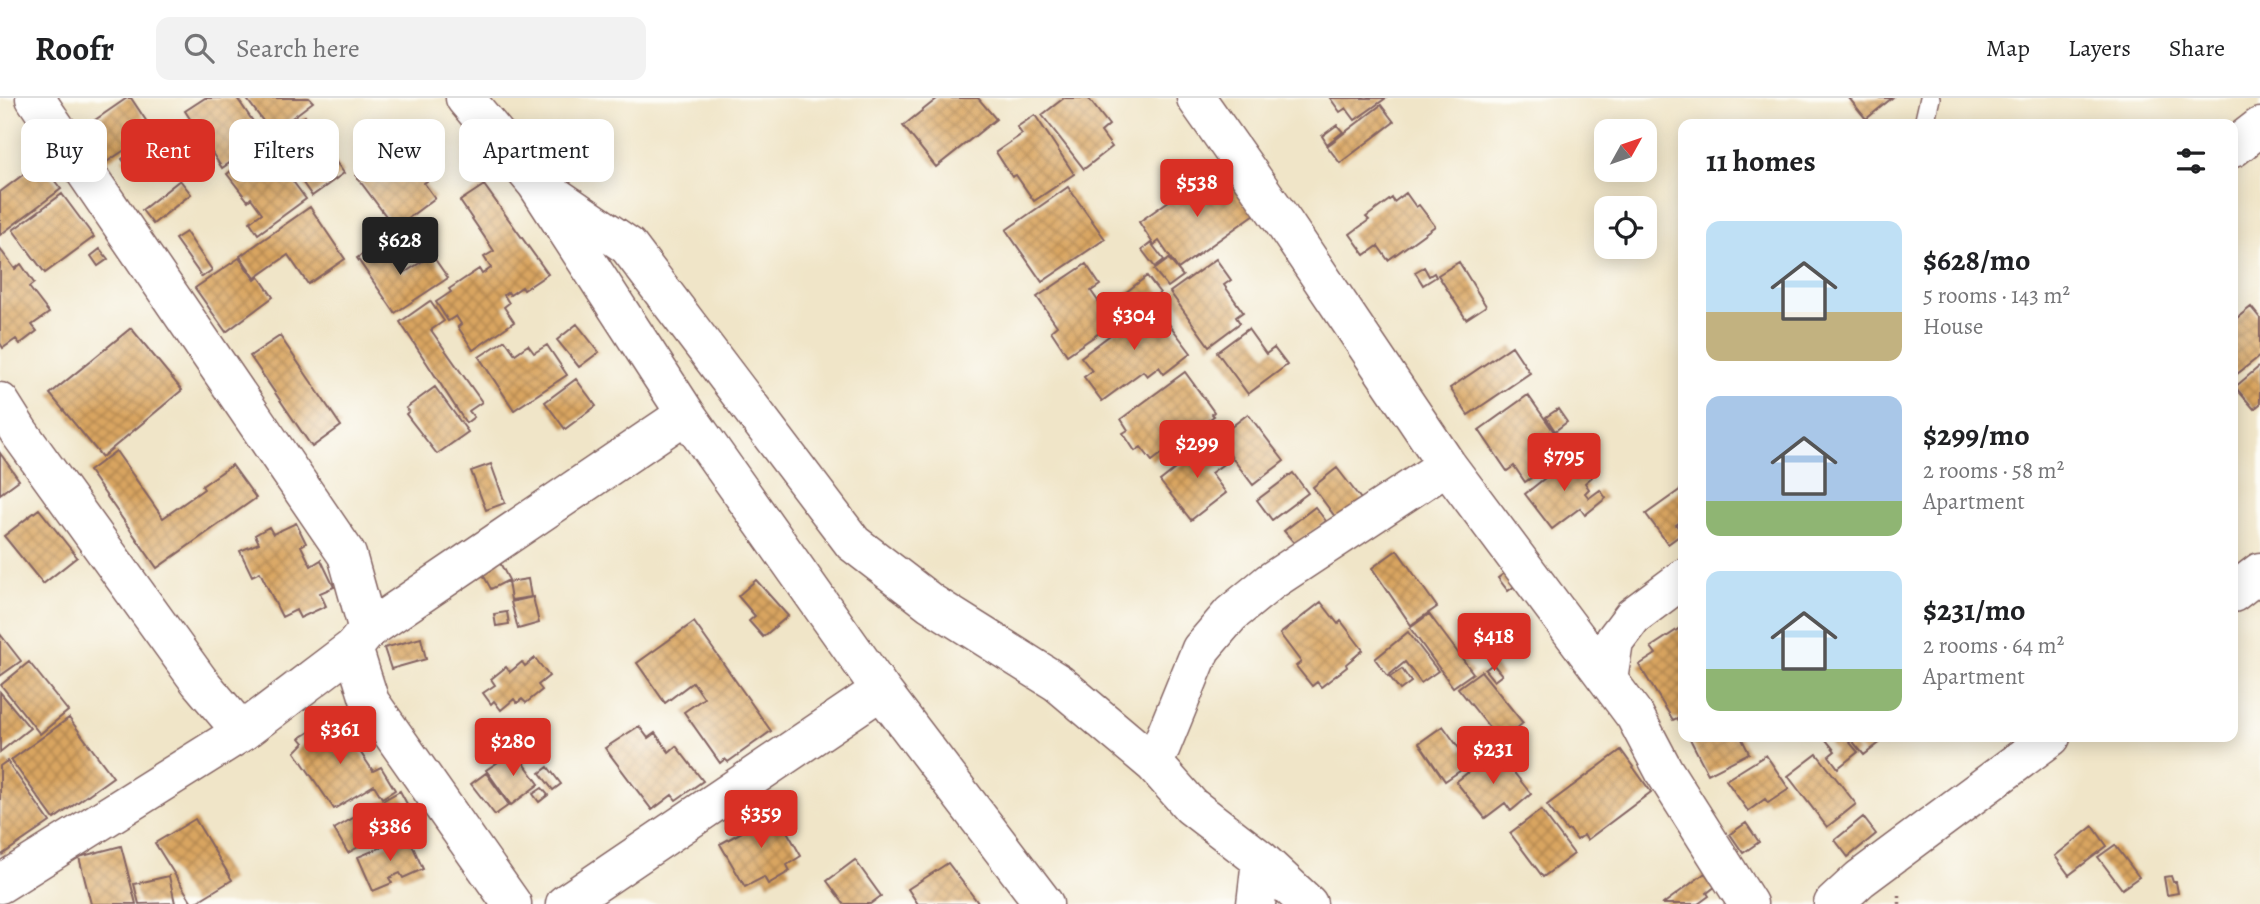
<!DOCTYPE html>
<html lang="en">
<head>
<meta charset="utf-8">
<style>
  body { margin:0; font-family:Alegreya,serif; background:#f2f2f2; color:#202124; height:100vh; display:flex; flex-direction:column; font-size:26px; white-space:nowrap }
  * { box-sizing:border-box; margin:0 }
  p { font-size:23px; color:#757577 }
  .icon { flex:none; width:38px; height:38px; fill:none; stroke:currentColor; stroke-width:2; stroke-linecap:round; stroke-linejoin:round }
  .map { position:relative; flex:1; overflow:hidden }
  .drawer { position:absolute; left:1678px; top:21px; width:560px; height:623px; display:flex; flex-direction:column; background:#fff; border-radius:14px; box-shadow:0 4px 18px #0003 }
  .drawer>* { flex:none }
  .top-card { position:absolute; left:21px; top:21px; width:665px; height:63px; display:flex; gap:14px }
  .needle { width:46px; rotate:50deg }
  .buttons { position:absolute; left:1594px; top:21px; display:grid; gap:14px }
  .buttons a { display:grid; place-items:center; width:63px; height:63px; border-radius:14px; background:#fff; box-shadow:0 4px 18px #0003; font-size:35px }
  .price { position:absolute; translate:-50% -60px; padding:0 16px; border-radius:7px; background:#d93025; color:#fff; font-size:23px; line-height:46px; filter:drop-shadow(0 2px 4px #0008) }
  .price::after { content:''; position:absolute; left:50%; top:42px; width:21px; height:16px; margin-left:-10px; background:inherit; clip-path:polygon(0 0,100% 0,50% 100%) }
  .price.on { background:#222; color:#fff }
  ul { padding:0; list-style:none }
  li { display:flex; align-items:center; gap:21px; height:175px; padding:0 28px }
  li span { display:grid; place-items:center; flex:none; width:196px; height:140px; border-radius:14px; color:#555 }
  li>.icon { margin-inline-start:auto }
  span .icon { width:84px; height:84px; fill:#fffc; stroke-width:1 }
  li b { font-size:30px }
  h2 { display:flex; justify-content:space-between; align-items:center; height:84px; padding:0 28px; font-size:30px }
  .pill { padding:0 24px; border-radius:14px; background:#fff; box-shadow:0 4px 18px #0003; font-size:24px; line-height:63px }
  .pill.on { background:#d93025; color:#fff }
  header { display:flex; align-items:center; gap:42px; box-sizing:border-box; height:98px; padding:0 35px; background:#fff; border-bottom:2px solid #e0e0e0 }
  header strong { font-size:33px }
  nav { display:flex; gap:38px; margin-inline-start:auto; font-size:24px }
  .search { width:490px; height:63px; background:#f2f2f2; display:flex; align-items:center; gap:18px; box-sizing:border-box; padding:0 24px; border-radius:14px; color:#757577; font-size:26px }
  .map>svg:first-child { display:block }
</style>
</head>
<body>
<header>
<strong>Roofr</strong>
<div class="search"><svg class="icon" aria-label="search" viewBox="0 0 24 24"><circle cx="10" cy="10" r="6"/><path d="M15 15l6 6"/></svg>Search here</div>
<nav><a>Map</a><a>Layers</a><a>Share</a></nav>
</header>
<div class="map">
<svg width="2260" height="806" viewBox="0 0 2260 806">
  <defs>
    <pattern id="building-cross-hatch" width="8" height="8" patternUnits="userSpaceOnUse" patternTransform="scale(1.75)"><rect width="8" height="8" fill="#d9a561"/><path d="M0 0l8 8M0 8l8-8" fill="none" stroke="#b28650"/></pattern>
  </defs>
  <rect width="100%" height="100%" fill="#fdfcf7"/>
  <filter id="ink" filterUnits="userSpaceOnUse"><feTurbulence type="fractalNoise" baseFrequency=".0143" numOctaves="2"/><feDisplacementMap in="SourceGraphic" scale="14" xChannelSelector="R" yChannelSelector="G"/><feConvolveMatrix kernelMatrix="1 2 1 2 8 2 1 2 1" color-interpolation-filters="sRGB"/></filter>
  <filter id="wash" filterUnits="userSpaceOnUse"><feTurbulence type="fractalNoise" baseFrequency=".00686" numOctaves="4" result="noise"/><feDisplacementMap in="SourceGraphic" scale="28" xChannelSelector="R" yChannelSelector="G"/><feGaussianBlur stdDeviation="1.57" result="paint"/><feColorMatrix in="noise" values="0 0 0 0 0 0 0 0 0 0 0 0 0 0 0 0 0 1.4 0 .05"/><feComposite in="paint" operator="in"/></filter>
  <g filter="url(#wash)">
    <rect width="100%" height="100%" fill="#f0e5c8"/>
    <g id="blocks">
      <path fill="url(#building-cross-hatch)" d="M 127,0 L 131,0 L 153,33 L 105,65 L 82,31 Z
        M 205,0 L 237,0 L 265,41 L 222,70 L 185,13 Z
        M 246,0 L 309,0 L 313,4 L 272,35 Z
        M 938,0 L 978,0 L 996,21 L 936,69 L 903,28 Z
        M 1064,0 L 1088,0 L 1109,27 L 1101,34 L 1112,49 L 1084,71 L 1042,17 Z
        M 1330,0 L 1386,0 L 1355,22 L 1346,10 L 1340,14 Z
        M 1849,0 L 1892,0 L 1866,21 Z
        M 1381,7 L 1394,24 L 1340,65 L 1327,48 Z
        M 1035,17 L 1074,76 L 1034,103 L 1016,77 L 1012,79 L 996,54 L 1022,36 L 1017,29 Z
        M 305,18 L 317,34 L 285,58 L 273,41 Z
        M 168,24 L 175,33 L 156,46 L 150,37 Z
        M 1337,27 L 1343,34 L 1327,46 L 1322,38 Z
        M 266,47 L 306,101 L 258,136 L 250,124 L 262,115 L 251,100 L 248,103 L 227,76 Z
        M 396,47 L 407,61 L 412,57 L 430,81 L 424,85 L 435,100 L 395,130 L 356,78 Z
        M 133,52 L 142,63 L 130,73 L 122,61 Z
        M 327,52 L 344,75 L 312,98 L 296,75 Z
        M 40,64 L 61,91 L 0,137 L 0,94 Z
        M 1213,72 L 1226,91 L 1234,85 L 1255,116 L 1178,171 L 1159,143 L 1154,147 L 1139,124 Z
        M 180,82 L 191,96 L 153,126 L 142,112 Z
        M 484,87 L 548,176 L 524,192 L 522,189 L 510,197 L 508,194 L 504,197 L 509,205 L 504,209 L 514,224 L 473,252 L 458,229 L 461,226 L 456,218 L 448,223 L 436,204 L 451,194 L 449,191 L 479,171 L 482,176 L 491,170 L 484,159 L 494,153 L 460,103 Z
        M 1068,89 L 1105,141 L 1042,184 L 1006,132 Z
        M 1406,95 L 1416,109 L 1419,107 L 1435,128 L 1388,162 L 1378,148 L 1365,157 L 1350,136 L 1369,122 L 1366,119 L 1392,100 L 1394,104 Z
        M 62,96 L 94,139 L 45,175 L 13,132 Z
        M 310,109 L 345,161 L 308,186 L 288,157 L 255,180 L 240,158 Z
        M 186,134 L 212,172 L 202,179 L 175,141 Z
        M 382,143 L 404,175 L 432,157 L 448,180 L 395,215 L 357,160 Z
        M 1151,145 L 1164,162 L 1155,169 L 1142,152 Z
        M 0,151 L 15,171 L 21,166 L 34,185 L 29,189 L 49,215 L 32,227 L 37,233 L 20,246 L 16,241 L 3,250 L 0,245 Z
        M 100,151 L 108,161 L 98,168 L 91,158 Z
        M 239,160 L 255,182 L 259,179 L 273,199 L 226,234 L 195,190 Z
        M 1169,161 L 1183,178 L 1168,189 L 1154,172 Z
        M 1216,161 L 1231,182 L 1224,187 L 1243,214 L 1236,219 L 1240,225 L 1209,248 L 1170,194 Z
        M 1459,164 L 1486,208 L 1466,221 L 1438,177 Z
        M 1086,166 L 1100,187 L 1091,193 L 1098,203 L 1104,198 L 1116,217 L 1112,220 L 1115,224 L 1067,257 L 1051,233 L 1057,228 L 1037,199 Z
        M 1424,169 L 1429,178 L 1434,175 L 1436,179 L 1423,187 L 1415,174 Z
        M 1147,178 L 1160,195 L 1124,223 L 1111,206 Z
        M 430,203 L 444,223 L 431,232 L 482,304 L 469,313 L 474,319 L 466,325 L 400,224 Z
        M 1153,205 L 1191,255 L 1164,276 L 1159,269 L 1147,278 L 1143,273 L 1102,303 L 1084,279 L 1092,273 L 1081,259 Z
        M 2251,209 L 2260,220 L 2260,258 L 2237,276 L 2233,270 L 2233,223 Z
        M 577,226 L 599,254 L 579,269 L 557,242 Z
        M 131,230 L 182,292 L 102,359 L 50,296 Z
        M 1248,231 L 1266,256 L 1274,250 L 1287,267 L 1248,296 L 1217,254 Z
        M 280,238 L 341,328 L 312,349 L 250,258 Z
        M 505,242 L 515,256 L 528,247 L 534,255 L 547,247 L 567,277 L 514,312 L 479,259 Z
        M 1512,248 L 1530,275 L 1468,317 L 1450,290 Z
        M 2260,268 L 2260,306 L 2254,311 L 2235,289 Z
        M 1185,274 L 1214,314 L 1212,316 L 1214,318 L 1190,336 L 1193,341 L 1176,353 L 1172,348 L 1152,363 L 1141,349 L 1135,353 L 1123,335 L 1128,332 L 1121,321 Z
        M 576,281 L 596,308 L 565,331 L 545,304 Z
        M 435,289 L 468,334 L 437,356 L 406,316 L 409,313 L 406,310 Z
        M 1528,297 L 1568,354 L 1525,384 L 1514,368 L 1507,373 L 1479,332 Z
        M 1558,311 L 1567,324 L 1555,333 L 1546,319 Z
        M 1248,316 L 1284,363 L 1253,387 L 1217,340 Z
        M 1213,341 L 1229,362 L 1211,375 L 1226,395 L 1191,422 L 1160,383 Z
        M 116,353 L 163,420 L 204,391 L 202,388 L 232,367 L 256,400 L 157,470 L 89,373 Z
        M 0,355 L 19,382 L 0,396 Z
        M 1574,357 L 1592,379 L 1585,385 L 1589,391 L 1585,395 L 1589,400 L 1600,392 L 1606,400 L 1585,417 L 1580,410 L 1552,431 L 1525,396 Z
        M 491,366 L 505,405 L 486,412 L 471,373 Z
        M 1337,370 L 1364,405 L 1339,424 L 1313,389 Z
        M 1293,375 L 1308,395 L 1272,422 L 1257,402 Z
        M 1684,389 L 1684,421 L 1676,427 L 1683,435 L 1668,446 L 1646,416 Z
        M 1315,409 L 1326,423 L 1296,447 L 1284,433 Z
        M 39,411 L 77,459 L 43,486 L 4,438 Z
        M 296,425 L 306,445 L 301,448 L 311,468 L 321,462 L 334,489 L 320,495 L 326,508 L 300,520 L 296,512 L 282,519 L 260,474 L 252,478 L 240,453 L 259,445 L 255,437 L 269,429 L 273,436 Z
        M 1397,452 L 1437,509 L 1411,527 L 1372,470 Z
        M 499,463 L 509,482 L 491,491 L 481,473 Z
        M 1513,469 L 1523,482 L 1508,493 L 1498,480 Z
        M 528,481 L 531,499 L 511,502 L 508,484 Z
        M 756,482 L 788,518 L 763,539 L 749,523 L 755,518 L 738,498 Z
        M 533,499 L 539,525 L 518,531 L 511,504 Z
        M 1321,504 L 1338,526 L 1341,523 L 1363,552 L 1346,566 L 1347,569 L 1321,589 L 1317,584 L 1312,588 L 1296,568 L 1301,564 L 1280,536 Z
        M 507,514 L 509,526 L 496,528 L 494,516 Z
        M 1429,516 L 1473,575 L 1453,589 L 1410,530 Z
        M 694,524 L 771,633 L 728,664 L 725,661 L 720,665 L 684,614 L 704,600 L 693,584 L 665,605 L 637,565 Z
        M 1680,530 L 1684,536 L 1684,625 L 1681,626 L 1677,620 L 1673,622 L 1639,567 L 1656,556 L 1651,549 Z
        M 1408,534 L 1438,573 L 1421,585 L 1405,564 L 1388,578 L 1375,561 Z
        M 0,536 L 21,563 L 0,578 Z
        M 421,540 L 426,561 L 391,571 L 384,550 Z
        M 535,560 L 549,578 L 538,587 L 542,592 L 526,605 L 522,601 L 517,605 L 514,601 L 501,612 L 494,603 L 491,606 L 483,595 L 495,587 L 491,581 L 506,569 L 510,574 L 522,564 L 525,568 Z
        M 29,564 L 68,613 L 40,636 L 1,587 Z
        M 1493,566 L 1502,577 L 1494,583 L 1485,572 Z
        M 1402,571 L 1411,584 L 1400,592 L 1390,579 Z
        M 1481,573 L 1523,625 L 1501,644 L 1458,590 Z
        M 0,594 L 30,630 L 0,654 Z
        M 69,620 L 113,679 L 54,721 L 11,662 Z
        M 342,627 L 373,673 L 381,669 L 395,692 L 382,700 L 374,687 L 334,711 L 295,654 L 304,645 L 300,640 L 319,628 Z
        M 639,628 L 648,640 L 655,635 L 669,654 L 676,648 L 703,683 L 676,702 L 672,697 L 652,712 L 605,650 Z
        M 1443,628 L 1461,653 L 1467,649 L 1476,662 L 1445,683 L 1419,645 Z
        M 1689,639 L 1741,639 L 1749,655 L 1708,676 Z
        M 1830,639 L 1845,639 L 1858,654 L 1838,670 L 1829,658 L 1835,653 L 1826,642 Z
        M 1849,639 L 1887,639 L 1864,657 Z
        M 1496,652 L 1531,696 L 1511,713 L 1505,705 L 1485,720 L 1456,684 Z
        M 1621,652 L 1651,694 L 1587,742 L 1584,737 L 1577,742 L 1570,732 L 1567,733 L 1547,707 Z
        M 515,653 L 539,686 L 511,707 L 486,672 Z
        M 1817,656 L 1856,706 L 1827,729 L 1788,678 Z
        M 1766,657 L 1789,691 L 1768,705 L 1765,701 L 1748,713 L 1726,682 Z
        M 7,663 L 50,724 L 0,758 L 0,668 Z
        M 548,669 L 561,686 L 553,692 L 540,675 Z
        M 486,675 L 509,707 L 495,717 L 471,686 Z
        M 542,690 L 548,697 L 539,704 L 533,696 Z
        M 400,693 L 413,717 L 348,755 L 334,731 Z
        M 1541,712 L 1574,756 L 1543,779 L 1510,735 Z
        M 776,714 L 801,758 L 787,767 L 790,773 L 768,786 L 764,779 L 745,789 L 720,746 L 742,734 L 739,728 L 758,717 L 760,722 Z
        M 1863,719 L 1876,736 L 1848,759 L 1835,742 Z
        M 195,721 L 232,782 L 193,806 L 155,745 Z
        M 1746,725 L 1759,744 L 1743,755 L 1730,736 Z
        M 2093,728 L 2107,748 L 2069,777 L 2055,758 Z
        M 408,738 L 423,771 L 403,780 L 400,775 L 389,780 L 392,785 L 373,793 L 358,759 Z
        M 2115,747 L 2139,779 L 2122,791 L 2098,759 Z
        M 121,748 L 136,806 L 91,806 L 79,759 Z
        M 855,762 L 881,798 L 870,806 L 844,806 L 827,783 Z
        M 948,765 L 979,806 L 918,806 L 908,791 Z
        M 1705,775 L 1716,788 L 1707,795 L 1709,798 L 1698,806 L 1663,806 Z
        M 169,778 L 175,805 L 139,806 L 134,786 Z
        M 2171,778 L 2173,784 L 2176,784 L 2178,795 L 2167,797 L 2164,779 Z"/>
    </g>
  </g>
  <g filter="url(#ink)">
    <use href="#blocks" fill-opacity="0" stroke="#846462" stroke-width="2"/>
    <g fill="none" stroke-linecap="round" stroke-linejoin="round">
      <g stroke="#846462" stroke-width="22">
        <path id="lane" d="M 1924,26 L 1930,0"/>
      </g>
      <g stroke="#846462" stroke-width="41">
        <path id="street" d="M 35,0 L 347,457 L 368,532
          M 465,0 L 536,85 L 686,316 L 881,592 L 1044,806
          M 1196,0 L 1284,125 L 1447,367 L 1608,582
          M 2233,50 L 2260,29
          M 536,85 L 628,148 L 853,445 L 931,505 L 1058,585 L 1154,666 L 1191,708 L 1261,762 L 1308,806
          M 0,304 L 19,334 L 199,583 L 242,634
          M 1684,480 L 1633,518 L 1614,543 L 1608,582 L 1635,618 L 1664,673 L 1748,806
          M 2233,495 L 2260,474
          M 353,550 L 370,604 L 512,806
          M 1154,666 L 1201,551 L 1231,516 L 1270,484 L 1447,367
          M 0,786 L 242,634 L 353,550 L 368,532 L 686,316
          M 565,806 L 881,592
          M 1256,806 L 1261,762
          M 1833,806 L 1860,781 L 2051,639"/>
      </g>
      <path stroke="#846462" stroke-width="4.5" stroke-dasharray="2 5" stroke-linecap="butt" d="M 1899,806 L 1899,796"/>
      <use href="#lane" stroke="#fff" stroke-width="19"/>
      <use href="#street" stroke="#fff" stroke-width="38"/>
    </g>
  </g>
</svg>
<div class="buttons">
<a><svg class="needle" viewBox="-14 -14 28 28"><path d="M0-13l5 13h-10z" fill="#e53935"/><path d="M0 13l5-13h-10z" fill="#757577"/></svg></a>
<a><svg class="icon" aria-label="locate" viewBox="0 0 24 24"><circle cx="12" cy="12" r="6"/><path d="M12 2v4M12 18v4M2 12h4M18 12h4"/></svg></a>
</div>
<b class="price" style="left:1197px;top:121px">$538</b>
<b class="price on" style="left:400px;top:179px">$628</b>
<b class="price" style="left:1134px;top:254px">$304</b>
<b class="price" style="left:1197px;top:382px">$299</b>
<b class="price" style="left:1564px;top:395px">$795</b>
<b class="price" style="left:1494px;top:575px">$418</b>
<b class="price" style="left:340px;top:668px">$361</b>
<b class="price" style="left:513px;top:680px">$280</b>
<b class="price" style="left:1493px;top:688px">$231</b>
<b class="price" style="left:761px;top:752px">$359</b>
<b class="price" style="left:390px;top:765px">$386</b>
<div class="top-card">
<a class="pill">Buy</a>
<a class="pill on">Rent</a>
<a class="pill">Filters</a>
<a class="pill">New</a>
<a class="pill">Apartment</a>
</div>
<section class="drawer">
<h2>11 homes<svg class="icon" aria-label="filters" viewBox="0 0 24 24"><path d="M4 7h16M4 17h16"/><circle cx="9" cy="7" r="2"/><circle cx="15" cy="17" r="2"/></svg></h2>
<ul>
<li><span style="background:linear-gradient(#bfe0f5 65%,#c2b280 0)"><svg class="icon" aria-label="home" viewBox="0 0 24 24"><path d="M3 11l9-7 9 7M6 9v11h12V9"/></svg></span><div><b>$628/mo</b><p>5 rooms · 143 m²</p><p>House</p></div></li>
<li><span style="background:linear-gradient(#a9c7e8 75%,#8fb573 0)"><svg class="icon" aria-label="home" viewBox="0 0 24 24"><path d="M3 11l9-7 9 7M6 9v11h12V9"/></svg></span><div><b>$299/mo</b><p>2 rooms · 58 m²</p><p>Apartment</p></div></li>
<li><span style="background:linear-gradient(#bfe0f5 70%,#8fb573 0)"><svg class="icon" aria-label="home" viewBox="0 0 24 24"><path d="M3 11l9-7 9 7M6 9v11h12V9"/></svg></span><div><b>$231/mo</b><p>2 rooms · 64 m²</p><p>Apartment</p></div></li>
</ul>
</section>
</div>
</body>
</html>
